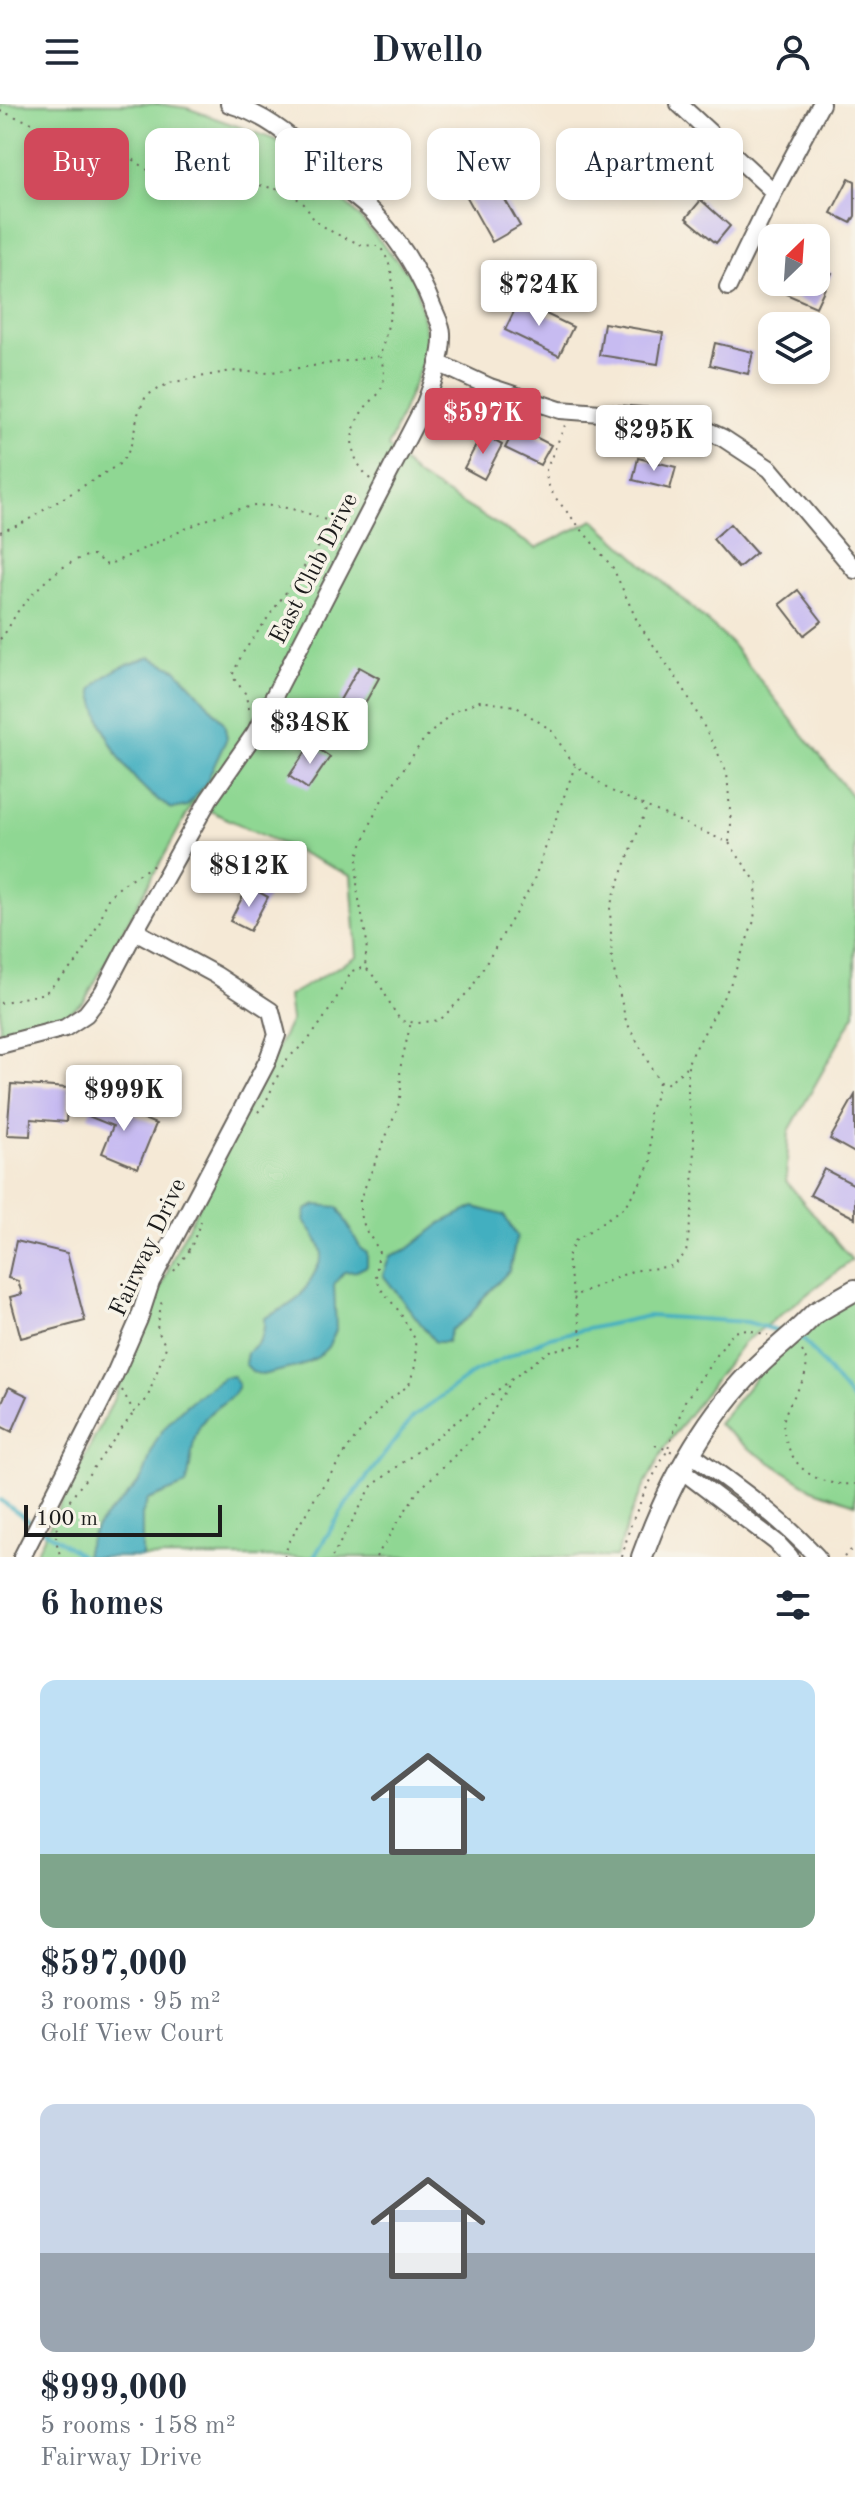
<!DOCTYPE html>
<html lang="en">
<head>
<meta charset="utf-8">
<style>
  body { margin:0; font-family:"Old Standard TT",serif; background:#f6f6f7; color:#1f2937; height:100vh; display:flex; flex-direction:column; font-size:30px; white-space:nowrap }
  * { box-sizing:border-box; margin:0 }
  p { font-size:26px; color:#747a83 }
  .icon { flex:none; width:44px; height:44px; fill:none; stroke:currentColor; stroke-width:2; stroke-linecap:round; stroke-linejoin:round }
  .map { position:relative; height:1453px; overflow:hidden }
  .details { display:flex; flex-direction:column; background:#fff; flex:1 }
  .details>* { flex:none }
  .guide { position:absolute; left:24px; top:24px; width:808px; height:72px; display:flex; gap:16px }
  .needle { width:52px; rotate:25deg }
  .tools { position:absolute; left:758px; top:120px; display:grid; gap:16px }
  .tools a { display:grid; place-items:center; width:72px; height:72px; border-radius:16px; background:#fff; box-shadow:0 4px 12px #0003; font-size:40px }
  .scale { position:absolute; left:24px; bottom:20px; width:198px; box-sizing:border-box; padding-left:8px; border:4px solid #1c1c1c; border-top:0; font-size:22px; line-height:28px; white-space:nowrap; color:#1c1c1c; -webkit-text-stroke:6px #f7f3e8; paint-order:stroke }
  .price { position:absolute; translate:-50% -68px; padding:0 18px; border-radius:8px; background:#fff; color:#222; font-size:26px; line-height:52px; filter:drop-shadow(0 2px 4px #0008) }
  .price::after { content:''; position:absolute; left:50%; top:48px; width:24px; height:18px; margin-left:-12px; background:inherit; clip-path:polygon(0 0,100% 0,50% 100%) }
  .price.selected { background:#d1495b; color:#fff }
  ul { padding:0; list-style:none }
  li { display:grid; align-content:center; gap:16px; height:424px; padding:0 40px }
  li span { display:grid; place-items:center; height:248px; border-radius:16px; color:#555 }
  li>.icon { margin-inline-start:auto }
  span .icon { width:144px; height:144px; fill:#fffc; stroke-width:1 }
  li b { font-size:34px }
  h2 { display:flex; justify-content:space-between; align-items:center; height:96px; padding:0 40px; font-size:34px }
  .tag { padding:0 28px; border-radius:16px; background:#fff; box-shadow:0 4px 12px #0003; font-size:28px; line-height:72px }
  .tag.selected { background:#d1495b; color:#fff }
  header { display:flex; justify-content:space-between; align-items:center; height:104px; padding:0 40px; background:#fff; font-size:36px; font-weight:700 }
  .map>svg:first-child { display:block }
</style>
</head>
<body>
<header><svg class="icon" aria-label="menu" viewBox="0 0 24 24"><path d="M4 6h16M4 12h16M4 18h16"/></svg>Dwello<svg class="icon" aria-label="person" viewBox="0 0 24 24"><circle cx="12" cy="8" r="4"/><path d="M4 21q1-7 8-7t8 7"/></svg></header>
<div class="map">
<svg width="855" height="1453" viewBox="0 0 855 1453">
  <rect width="100%" height="100%" fill="#f7f3e8"/>
  <filter id="ink" filterUnits="userSpaceOnUse"><feTurbulence type="fractalNoise" baseFrequency=".0125" numOctaves="2"/><feDisplacementMap in="SourceGraphic" scale="16" xChannelSelector="R" yChannelSelector="G"/><feConvolveMatrix kernelMatrix="1 2 1 2 8 2 1 2 1" color-interpolation-filters="sRGB"/></filter>
  <filter id="wash" filterUnits="userSpaceOnUse"><feTurbulence type="fractalNoise" baseFrequency=".006" numOctaves="4" result="noise"/><feDisplacementMap in="SourceGraphic" scale="32" xChannelSelector="R" yChannelSelector="G"/><feGaussianBlur stdDeviation="1.8" result="paint"/><feColorMatrix in="noise" values="0 0 0 0 0 0 0 0 0 0 0 0 0 0 0 0 0 1.4 0 .05"/><feComposite in="paint" operator="in"/></filter>
  <g filter="url(#wash)">
    <rect width="100%" height="100%" fill="#f5e9d6"/>
    <path fill="#8fd793" stroke="#567a58" stroke-width="2" d="M 0,0 L 158,0 L 187,4 L 276,36 L 353,106 L 415,177 L 429,243 L 388,343 L 417,372 L 536,444 L 594,416 L 729,537 L 855,696 L 855,910 L 789,1027 L 786,1077 L 852,1156 L 742,1240 L 665,1343 L 634,1402 L 616,1453 L 34,1453 L 111,1301 L 177,1145 L 291,916 L 288,892 L 357,852 L 351,772 L 193,699 L 84,898 L 56,918 L 0,932 Z
      M 855,1189 L 855,1400 L 812,1385 L 748,1344 L 718,1320 L 768,1258 Z"/>
    <path fill="#43afc0" stroke="#30666e" stroke-width="2" d="M 150,553 L 176,565 L 194,584 L 224,619 L 227,634 L 205,681 L 187,702 L 172,705 C 130,682 101,632 92,586 C 107,566 127,560 150,553 Z
      M 316,1101 L 338,1103 L 361,1145 L 367,1149 L 367,1162 L 357,1167 L 344,1168 L 334,1180 L 336,1226 L 328,1243 L 318,1253 L 300,1262 L 262,1271 L 253,1268 L 245,1260 L 247,1248 C 261,1239 265,1231 264,1214 C 293,1200 299,1199 315,1168 C 317,1163 322,1156 322,1150 C 322,1139 309,1126 304,1116 L 306,1106 Z
      M 474,1103 L 504,1111 L 517,1133 L 509,1167 L 482,1195 L 469,1213 L 451,1226 L 447,1238 L 435,1238 L 383,1171 L 390,1152 L 408,1145 L 441,1119 Z
      M 233,1272 L 238,1280 C 235,1295 218,1300 208,1311 C 188,1332 194,1356 186,1381 L 148,1396 L 142,1411 L 142,1453 L 85,1453 C 90,1414 121,1405 141,1375 C 149,1363 149,1347 157,1335 C 173,1308 199,1290 224,1273 Z"/>
    <g fill="none" stroke-linecap="round" stroke-linejoin="round">
      <path stroke="#43afc0" stroke-width="4" d="M 797,1234 L 804,1236 L 855,1300
        M 0,1396 L 34,1420
        M 42,1425 L 83,1453
        M 314,1453 L 347,1399 L 413,1313 L 474,1268 L 550,1233 L 648,1212 L 747,1218 L 785,1229"/>
    </g>
    <g id="blocks">
      <path fill="#c7bbf1" d="M 620,40 L 650,65 L 635,83 L 605,57 Z
        M 491,71 L 520,122 L 492,138 L 463,86 Z
        M 849,74 L 855,77 L 855,112 L 851,119 L 831,109 Z
        M 701,96 L 730,122 L 716,139 L 686,114 Z
        M 816,162 L 832,169 L 816,203 L 786,190 L 791,178 L 816,178 Z
        M 519,197 L 573,223 L 559,252 L 505,226 Z
        M 604,219 L 663,229 L 658,260 L 599,251 Z
        M 715,239 L 753,248 L 748,270 L 710,261 Z
        M 516,323 L 551,341 L 540,361 L 505,344 Z
        M 482,330 L 502,341 L 484,375 L 464,364 Z
        M 638,354 L 676,363 L 670,385 L 633,376 Z
        M 730,420 L 756,449 L 738,464 L 713,435 Z
        M 798,486 L 822,517 L 804,531 L 780,500 Z
        M 359,563 L 379,574 L 360,608 L 340,596 Z
        M 311,640 L 330,653 L 308,685 L 289,672 Z
        M 248,782 L 268,793 L 250,827 L 230,817 Z
        M 11,980 L 68,984 L 66,1018 L 31,1015 L 30,1032 L 7,1031 Z
        M 855,991 L 855,1049 L 830,1035 Z
        M 95,995 L 156,1020 L 138,1064 L 102,1049 L 113,1022 L 88,1012 Z
        M 824,1065 L 855,1081 L 855,1114 L 810,1091 Z
        M 16,1137 L 67,1149 L 85,1217 L 21,1234 L 10,1193 L 22,1190 L 18,1177 L 8,1174 Z
        M 9,1283 L 28,1292 L 12,1328 L 0,1322 L 0,1302 Z"/>
    </g>
  </g>
  <g filter="url(#ink)">
    <use href="#blocks" fill-opacity="0" stroke="#68645d" stroke-width="2"/>
    <g fill="none" stroke-linecap="round" stroke-linejoin="round">
      <g stroke="#68645d" stroke-width="20">
        <path id="minor" d="M 679,0 L 774,88
          M 728,183 L 774,88 L 821,0
          M 438,259 L 490,283 L 560,306 L 655,313 L 702,324 L 723,334 L 770,365 L 855,466
          M 0,941 L 65,924 L 86,910 L 103,888 L 135,827 L 209,695 L 255,629 L 425,300 C 433,278 443,253 442,229 C 442,222 437,213 434,206 C 421,172 402,140 377,113 C 367,101 352,92 341,81 C 306,47 277,14 229,0
          M 690,1349 C 735,1381 779,1412 817,1453
          M 680,1365 L 776,1438 L 790,1453
          M 22,1453 L 114,1272 L 139,1215 L 151,1178 L 267,958 L 277,931 L 271,907 L 216,871 L 135,827"/>
      </g>
      <g stroke="#68645d" stroke-width="24">
        <path id="tertiary" d="M 800,1224 L 815,1209 L 855,1186
          M 642,1453 C 669,1379 708,1306 767,1253"/>
      </g>
      <path stroke="#68645d" stroke-width="2" stroke-dasharray="2 6" stroke-linecap="butt" d="M 0,7 L 62,30 L 109,38 L 166,79 L 211,70 L 289,88 L 304,100 L 315,117 L 334,129 L 362,141 L 377,142
        M 565,321 L 546,366 L 547,378 L 554,392 L 613,464 L 638,519 L 684,585 L 715,643 L 727,669 L 731,720 L 729,738
        M 370,375 C 349,353 346,330 364,305 C 369,298 378,293 381,285 C 386,275 384,263 380,253
        M 0,428 L 21,420 L 121,359 L 130,345 L 138,310 L 146,292 L 169,279 L 231,267 L 265,269 L 380,252 C 389,218 404,172 379,142
        M 0,535 C 9,526 13,513 21,503 C 38,483 66,454 93,451 L 107,461 C 151,444 210,407 256,402 C 278,399 315,410 334,420 L 357,397
        M 249,605 L 245,589 L 232,572 L 242,550 L 334,421
        M 367,865 C 384,882 387,898 401,917 L 418,919 L 440,916 L 471,885 L 532,781 L 575,662
        M 0,899 L 45,889 L 77,858 L 99,819 L 109,792 L 130,775 L 156,760
        M 282,963 C 288,951 299,946 308,936 C 325,915 339,890 352,867 L 365,863 L 367,838 L 357,785 L 358,751 L 378,702 L 424,635 L 453,608 L 479,597 L 515,602 L 551,626 L 572,658 L 609,686 L 729,739 L 757,779 L 754,817 L 730,881 L 684,966 L 666,980 L 659,978 L 626,917 L 612,858 L 610,802 L 647,703
        M 659,978 L 655,994 L 649,1007 L 651,1057 L 639,1081 L 624,1103 L 575,1137 L 567,1154 L 574,1192 L 632,1167 L 673,1162 L 686,1149 L 693,1099 L 694,1033 L 688,995 L 688,960
        M 258,1008 L 265,1000 L 279,969
        M 188,1145 L 190,1146 L 201,1117
        M 174,1167 L 189,1147
        M 802,1247 C 817,1271 789,1291 784,1315 C 782,1323 784,1331 787,1339 C 797,1371 824,1382 855,1380
        M 122,1286 L 134,1308 L 147,1295 L 166,1243 L 157,1225 L 162,1195
        M 655,1341 L 673,1348
        M 65,1403 L 134,1308
        M 59,1416 C 54,1429 56,1440 61,1453
        M 284,1453 L 289,1438 L 318,1389 L 353,1337 L 385,1299 L 409,1281 L 416,1259 L 415,1235 L 399,1207 L 380,1184 L 376,1171 L 379,1146 L 367,1128 L 360,1111 L 360,1095 L 397,1006 L 401,989 L 400,965 L 411,918
        M 332,1453 L 372,1382 L 549,1247 L 583,1240 L 574,1192
        M 376,1453 L 417,1388 L 482,1325 L 509,1281
        M 622,1453 L 630,1423 L 645,1387 L 666,1349 L 685,1297 L 733,1228 L 748,1226 L 768,1231
        M 844,1453 L 855,1442"/>
      <use href="#minor" stroke="#fff" stroke-width="16"/>
      <use href="#tertiary" stroke="#fff" stroke-width="20"/>
      <g stroke="#68645d" stroke-width="24" stroke-linecap="butt">
        <path id="tertiary-bridge" d="M 767,1253 L 800,1224"/>
      </g>
      <use href="#tertiary-bridge" stroke="#fff" stroke-width="20"/>
    </g>
  </g>
  <g text-anchor="middle" stroke-width="7" stroke-linejoin="round" paint-order="stroke">
    <g font-size="24" fill="#1c1c1c" stroke="#f7f3e8">
      <text transform="translate(313 464) rotate(-63)" y="8">East Club Drive</text>
      <text transform="translate(147 1143) rotate(-65)" y="8">Fairway Drive</text>
    </g>
  </g>
</svg>
<div class="tools">
<a><svg class="needle" viewBox="-14 -14 28 28"><path d="M0-13l5 13h-10z" fill="#e53935"/><path d="M0 13l5-13h-10z" fill="#747a83"/></svg></a>
<a><svg class="icon" aria-label="layers" viewBox="0 0 24 24"><path d="M12 4l9 5-9 5-9-5zM3 14l9 5 9-5"/></svg></a>
</div>
<div class="scale">100 m</div>
<b class="price" style="left:539px;top:224px">$724K</b>
<b class="price selected" style="left:483px;top:352px">$597K</b>
<b class="price" style="left:654px;top:369px">$295K</b>
<b class="price" style="left:310px;top:662px">$348K</b>
<b class="price" style="left:249px;top:805px">$812K</b>
<b class="price" style="left:124px;top:1029px">$999K</b>
<div class="guide">
<a class="tag selected">Buy</a>
<a class="tag">Rent</a>
<a class="tag">Filters</a>
<a class="tag">New</a>
<a class="tag">Apartment</a>
</div>
</div>
<section class="details">
<h2>6 homes<svg class="icon" aria-label="filters" viewBox="0 0 24 24"><path d="M4 7h16M4 17h16"/><circle cx="9" cy="7" r="2"/><circle cx="15" cy="17" r="2"/></svg></h2>
<ul>
<li><span style="background:linear-gradient(#bfe0f5 70%,#7fa58c 0)"><svg class="icon" aria-label="home" viewBox="0 0 24 24"><path d="M3 11l9-7 9 7M6 9v11h12V9"/></svg></span><div><b>$597,000</b><p>3 rooms · 95 m²</p><p>Golf View Court</p></div></li>
<li><span style="background:linear-gradient(#c9d6e8 60%,#9aa5b1 0)"><svg class="icon" aria-label="home" viewBox="0 0 24 24"><path d="M3 11l9-7 9 7M6 9v11h12V9"/></svg></span><div><b>$999,000</b><p>5 rooms · 158 m²</p><p>Fairway Drive</p></div></li>
</ul>
</section>
</body>
</html>
